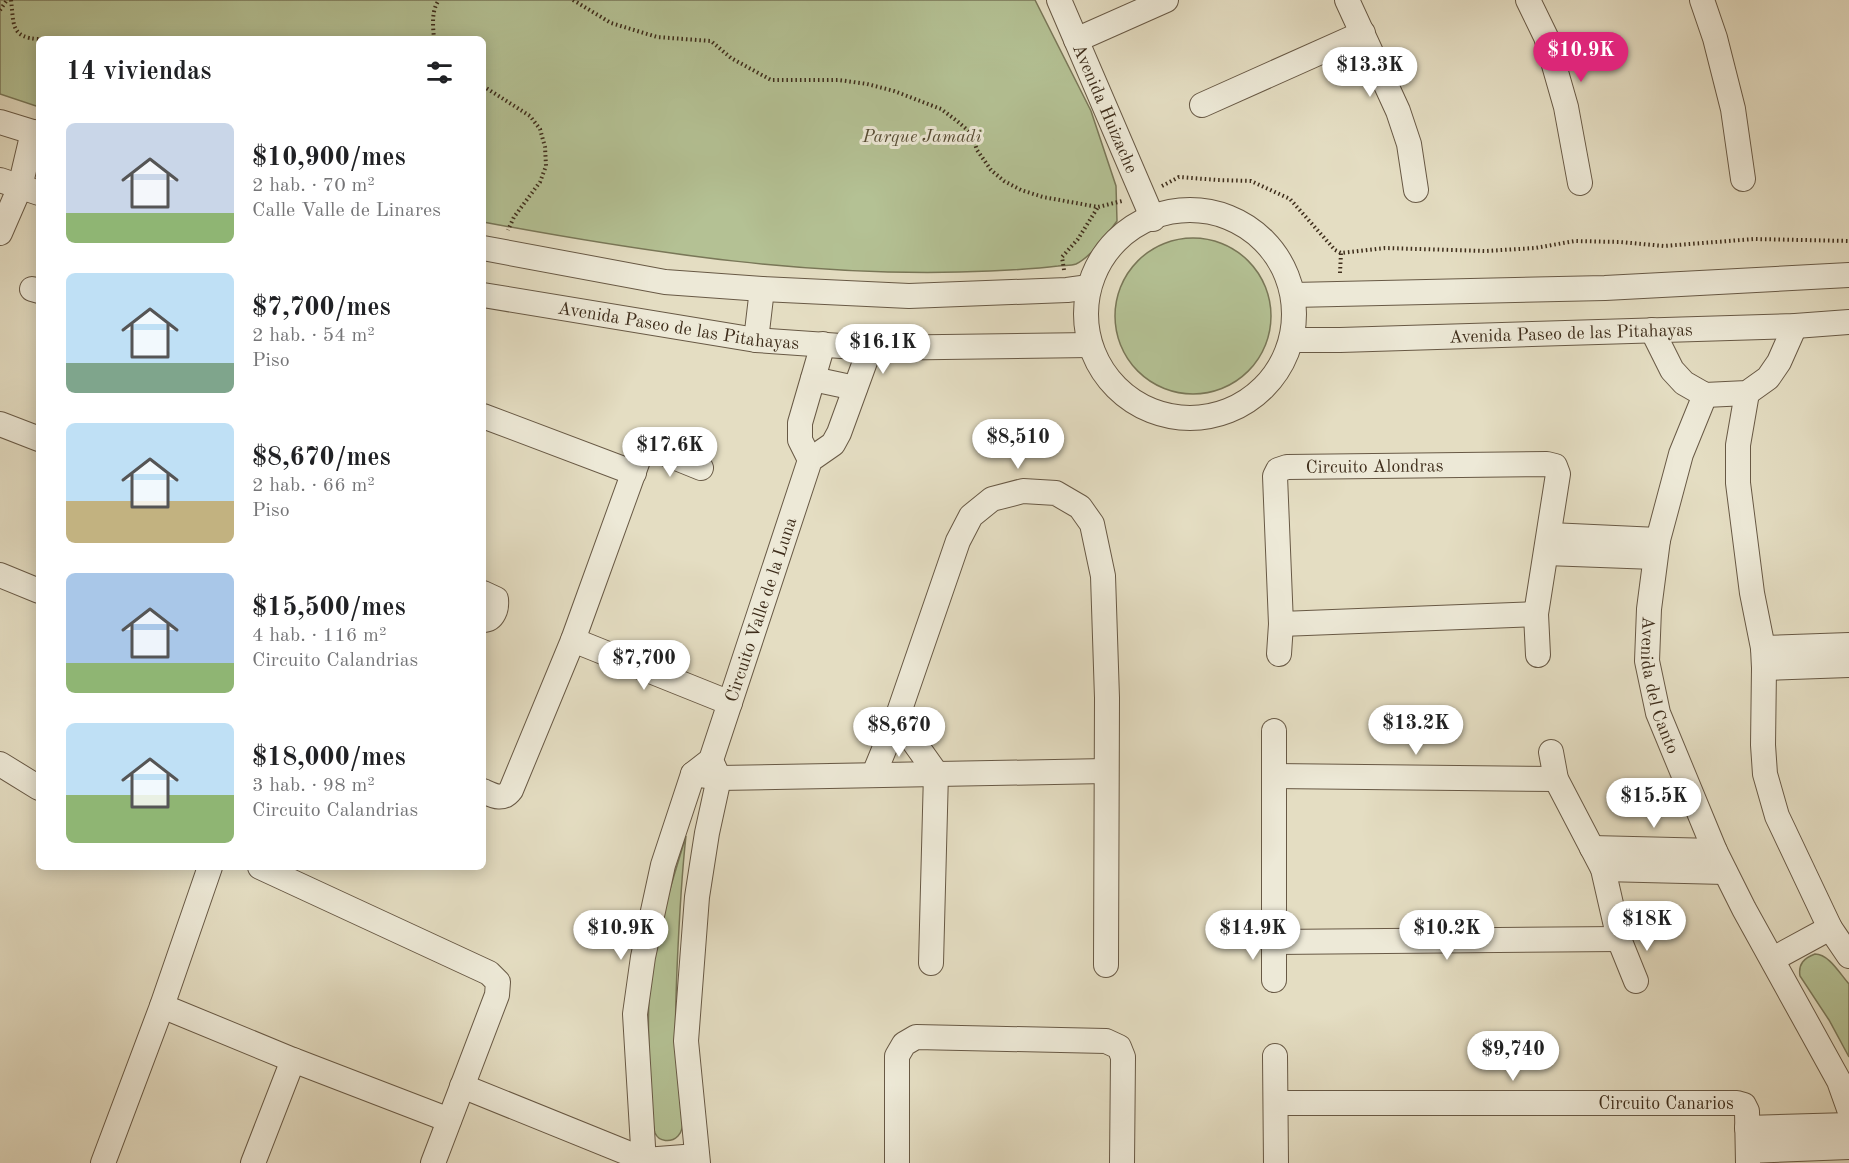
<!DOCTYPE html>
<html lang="es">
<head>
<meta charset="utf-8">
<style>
  body { margin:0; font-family:"Old Standard TT",serif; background:#f6f6f6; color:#202124; height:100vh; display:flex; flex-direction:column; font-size:22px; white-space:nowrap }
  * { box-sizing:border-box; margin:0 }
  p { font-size:20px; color:#757577 }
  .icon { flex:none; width:33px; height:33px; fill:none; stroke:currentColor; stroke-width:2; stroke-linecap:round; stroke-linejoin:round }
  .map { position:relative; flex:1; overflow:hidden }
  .sheet { position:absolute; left:36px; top:36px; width:450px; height:834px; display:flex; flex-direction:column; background:#fff; border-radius:9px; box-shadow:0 3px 15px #0003 }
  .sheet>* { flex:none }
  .price { position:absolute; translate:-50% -51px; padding:0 14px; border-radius:21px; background:#fff; color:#222; font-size:20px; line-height:39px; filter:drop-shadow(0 2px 3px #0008) }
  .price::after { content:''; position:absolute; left:50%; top:36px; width:18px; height:14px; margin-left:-9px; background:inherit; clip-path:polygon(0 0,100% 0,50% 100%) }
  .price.on { background:#db2777; color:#fff }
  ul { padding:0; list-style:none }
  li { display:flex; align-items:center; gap:18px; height:150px; padding:0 30px }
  li span { display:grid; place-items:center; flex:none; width:168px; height:120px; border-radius:9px; color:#555 }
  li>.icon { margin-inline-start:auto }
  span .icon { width:72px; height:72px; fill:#fffc; stroke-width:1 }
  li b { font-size:26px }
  h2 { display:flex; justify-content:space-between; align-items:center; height:72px; padding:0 30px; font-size:26px }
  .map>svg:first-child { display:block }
</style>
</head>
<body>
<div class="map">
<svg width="1849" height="1163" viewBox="0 0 1849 1163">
  <rect width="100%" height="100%" fill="#e4ddc2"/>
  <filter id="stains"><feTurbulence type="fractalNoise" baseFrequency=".00333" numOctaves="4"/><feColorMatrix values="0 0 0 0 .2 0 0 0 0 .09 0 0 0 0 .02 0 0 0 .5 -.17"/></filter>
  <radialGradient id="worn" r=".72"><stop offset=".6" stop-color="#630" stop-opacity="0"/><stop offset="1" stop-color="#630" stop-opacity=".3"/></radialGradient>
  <path fill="#b4c194" stroke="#797758" stroke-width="1.5" d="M 0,0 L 1035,0 L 1091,111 L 1116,186 L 1117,221 C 1107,234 1091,257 1076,264 C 1071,266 1063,265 1058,266 C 1035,269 1013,270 990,271 C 820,279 649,253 483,222 L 483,39 L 39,39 L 39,107 L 0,94 Z
    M1115 316a78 78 0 1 1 156 0a78 78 0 1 1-156 0Z
    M 686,836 C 681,880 679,924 677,969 C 676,999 674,1029 677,1060 C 679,1077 690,1125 678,1136 C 671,1143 659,1142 655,1133 C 653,1128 653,1120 652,1114 C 650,1076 647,1037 649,998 C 652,942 670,889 686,836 Z
    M 1815,954 C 1829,954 1840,974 1849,984 L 1849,1057 L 1829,1020 L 1800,976 C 1798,964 1804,958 1815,954 Z"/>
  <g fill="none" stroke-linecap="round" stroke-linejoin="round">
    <g stroke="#685945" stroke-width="26">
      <g id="minor">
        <path id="s1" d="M 1059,0 L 1153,219"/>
        <path d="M 1347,0 L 1398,111 L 1409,144 L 1416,190"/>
        <path d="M 1528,0 L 1546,37 L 1566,107 L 1580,183"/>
        <path d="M 1702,0 L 1715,38 L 1733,109 L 1743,179"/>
        <path d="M 1076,40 L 1166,0"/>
        <path d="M 1202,105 L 1363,33"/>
        <path d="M 0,122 L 39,134"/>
        <path d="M 0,180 L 39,193"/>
        <circle cx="1190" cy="314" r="104"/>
        <path d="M 0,233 L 20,187 L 33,132"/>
        <path d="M 483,248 L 665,282 L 762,289 L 909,296 L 1067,290 L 1089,287"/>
        <path d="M 32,289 L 39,291"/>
        <path id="s2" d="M 483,295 L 756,340 L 870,348 L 1090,345"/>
        <path d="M 1293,295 L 1605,288 L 1849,275"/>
        <path d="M 1652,330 L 1672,370 L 1684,383 L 1705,395 L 1747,393 L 1768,378 L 1779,362 L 1795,326"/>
        <path d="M 756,340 L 762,289"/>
        <path id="s3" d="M 1292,340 L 1340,340 L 1795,326 L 1849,322"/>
        <path d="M 813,379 L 855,388"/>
        <path d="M 1747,393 L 1738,445 L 1738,483 L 1752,593 L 1763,648 L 1764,668 L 1763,745 L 1765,774 L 1777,816 L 1830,928 L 1849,956"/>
        <path id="s4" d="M 1705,395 L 1681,454 L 1658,540 L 1649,609 L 1647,661 L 1658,713 L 1715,851 L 1744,909 L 1839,1081 L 1849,1109"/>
        <path d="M 483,416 L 634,473"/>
        <path d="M 0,424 L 39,439"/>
        <path d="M 810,460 L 800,440 L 800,423 L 823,344"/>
        <path d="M 1550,535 L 1658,540"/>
        <path d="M 1546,553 L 1655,557"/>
        <path d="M 0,575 L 39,591"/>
        <path d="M 483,593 L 496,599 C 497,608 494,620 483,620"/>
        <path d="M 1281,624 L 1536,614"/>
        <path d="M 573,640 L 730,703"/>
        <path d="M 1763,648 L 1849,645"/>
        <path id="s5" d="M 1279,654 L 1281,624 L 1275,476 L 1278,470 L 1287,467 L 1547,464 L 1555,466 L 1558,474 L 1536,614 L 1538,655"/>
        <path d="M 1764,668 L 1849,665"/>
        <path d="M 897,718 L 936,773 L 931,963"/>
        <path d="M 1551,752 L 1556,779 L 1603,869 L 1619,939 L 1636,981"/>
        <path d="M 0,764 L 39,788"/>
        <path d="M 693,774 L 719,778 L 1106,771"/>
        <path d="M 874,774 L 897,718 L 958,541 L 971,516 L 992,499 L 1023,491 L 1056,493 L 1080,507 L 1092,524 L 1103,576 L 1107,698 L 1106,965"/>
        <path d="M 1274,776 L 1556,779"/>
        <path d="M 483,791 C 494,796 503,801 511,790 L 573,640 L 641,452 L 649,447 L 701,468"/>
        <path d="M 1592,848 L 1715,851"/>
        <path d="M 260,867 L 489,973 L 498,982 L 497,995 L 433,1163"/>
        <path d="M 1603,869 L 1725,872"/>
        <path d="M 1275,942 L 1619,939"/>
        <path d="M 1773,959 L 1830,928"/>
        <path d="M 1274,980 L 1274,731"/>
        <path d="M 162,1006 L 293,1060 L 449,1120"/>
        <path d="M 1275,1056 L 1276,1163"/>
        <path d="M 462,1086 L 645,1160 L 697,1156"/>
        <path id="s6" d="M 1276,1103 L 1737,1103 L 1744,1105 L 1747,1111 L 1748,1163"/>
        <path d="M 1747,1128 L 1849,1125"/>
        <path d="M 1748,1151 L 1849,1147"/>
        <path d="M 103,1163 L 162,1006 L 210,867"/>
        <path d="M 253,1163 L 293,1060"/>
        <path id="s7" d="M 644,1163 L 635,1014 L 643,957 L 663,865 L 693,774 L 711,760 L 810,460 L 833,444 L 839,433 L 870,348"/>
        <path d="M 698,1163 L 686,1041 L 697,897 L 707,833 L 719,778 L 713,765"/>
        <path d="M 897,1163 L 897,1056 L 904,1044 L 916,1037 L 1106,1041 L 1119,1047 L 1123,1057 L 1122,1163"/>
      </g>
    </g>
    <path stroke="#3e2d1b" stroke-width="4" stroke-dasharray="1.5 3" stroke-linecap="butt" d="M 11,0 C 14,23 10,38 39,39
      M 573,0 L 611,23 L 657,37 L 711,41 L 731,58 L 771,80 L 839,80 L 867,84 L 894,91 L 941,109 L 957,121 L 971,133 L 977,150 L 991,170 L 1004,181 L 1021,190 L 1043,197 L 1098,207 L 1122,201
      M 0,10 L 7,0
      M 63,39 L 77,39
      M 434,39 C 433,26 431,11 439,0
      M 483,86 L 530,116 L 540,129 L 545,147 L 546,166 L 540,182 L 514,217 L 508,230
      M 1162,186 L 1179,177 L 1218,180 L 1251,181 L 1290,199 L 1335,250 L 1341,253 L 1385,248 L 1486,251 L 1535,248 L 1575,241 L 1620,242 L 1664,246 L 1754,239 L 1849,241
      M 1064,270 L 1062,257 L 1078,239 L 1098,207
      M 1340,273 L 1341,253"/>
    <use href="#minor" stroke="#ede9d7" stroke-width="24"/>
  </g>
  <g text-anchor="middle" stroke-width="6" stroke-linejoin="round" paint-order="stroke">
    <g font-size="18" fill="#3e2d1b" stroke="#ede9d7">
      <text dy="6" stroke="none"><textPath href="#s1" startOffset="118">Avenida Huizache</textPath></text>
      <text dy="6" stroke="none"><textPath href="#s2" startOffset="198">Avenida Paseo de las Pitahayas</textPath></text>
      <text dy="6" stroke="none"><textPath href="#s3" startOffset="279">Avenida Paseo de las Pitahayas</textPath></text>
      <text dy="6" stroke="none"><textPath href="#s5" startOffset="282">Circuito Alondras</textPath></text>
      <text dy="6" stroke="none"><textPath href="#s7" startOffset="578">Circuito Valle de la Luna</textPath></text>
      <text dy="6" stroke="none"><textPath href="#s4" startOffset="300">Avenida del Canto</textPath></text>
      <text dy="6" stroke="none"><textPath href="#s6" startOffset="390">Circuito Canarios</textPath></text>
    </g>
    <g font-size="18" font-style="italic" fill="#564b33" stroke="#ede9d7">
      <text x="922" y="142">Parque Jamadi</text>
    </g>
  </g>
  <rect width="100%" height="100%" filter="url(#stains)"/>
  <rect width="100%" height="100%" fill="url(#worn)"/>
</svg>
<b class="price on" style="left:1581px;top:83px">$10.9K</b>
<b class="price" style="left:1370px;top:98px">$13.3K</b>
<b class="price" style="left:883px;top:375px">$16.1K</b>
<b class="price" style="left:1018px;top:470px">$8,510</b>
<b class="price" style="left:670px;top:478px">$17.6K</b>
<b class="price" style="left:644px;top:691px">$7,700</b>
<b class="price" style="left:1416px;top:756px">$13.2K</b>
<b class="price" style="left:899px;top:758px">$8,670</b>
<b class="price" style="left:1654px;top:829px">$15.5K</b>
<b class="price" style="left:1647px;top:952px">$18K</b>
<b class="price" style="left:621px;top:961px">$10.9K</b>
<b class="price" style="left:1253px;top:961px">$14.9K</b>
<b class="price" style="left:1447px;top:961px">$10.2K</b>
<b class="price" style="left:1513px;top:1082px">$9,740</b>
<section class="sheet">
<h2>14 viviendas<svg class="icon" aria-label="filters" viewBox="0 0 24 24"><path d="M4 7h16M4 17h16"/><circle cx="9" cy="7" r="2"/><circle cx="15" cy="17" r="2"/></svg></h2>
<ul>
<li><span style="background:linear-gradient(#c9d6e8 75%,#8fb573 0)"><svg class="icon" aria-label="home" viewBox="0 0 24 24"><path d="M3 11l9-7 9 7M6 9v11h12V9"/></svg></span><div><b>$10,900/mes</b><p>2 hab. · 70 m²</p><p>Calle Valle de Linares</p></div></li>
<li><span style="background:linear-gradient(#bfe0f5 75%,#7fa58c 0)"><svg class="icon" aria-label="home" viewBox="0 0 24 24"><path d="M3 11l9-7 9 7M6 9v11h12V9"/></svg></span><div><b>$7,700/mes</b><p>2 hab. · 54 m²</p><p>Piso</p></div></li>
<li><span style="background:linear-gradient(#bfe0f5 65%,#c2b280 0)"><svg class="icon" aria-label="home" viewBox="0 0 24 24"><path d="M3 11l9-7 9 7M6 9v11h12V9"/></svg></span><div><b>$8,670/mes</b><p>2 hab. · 66 m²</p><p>Piso</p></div></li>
<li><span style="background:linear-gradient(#a9c7e8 75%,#8fb573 0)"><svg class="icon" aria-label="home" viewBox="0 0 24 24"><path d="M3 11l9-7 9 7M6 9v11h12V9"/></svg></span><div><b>$15,500/mes</b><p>4 hab. · 116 m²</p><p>Circuito Calandrias</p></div></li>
<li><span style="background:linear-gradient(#bfe0f5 60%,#8fb573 0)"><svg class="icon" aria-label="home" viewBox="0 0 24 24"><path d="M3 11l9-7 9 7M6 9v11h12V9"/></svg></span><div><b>$18,000/mes</b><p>3 hab. · 98 m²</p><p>Circuito Calandrias</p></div></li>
</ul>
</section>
</div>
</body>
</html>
